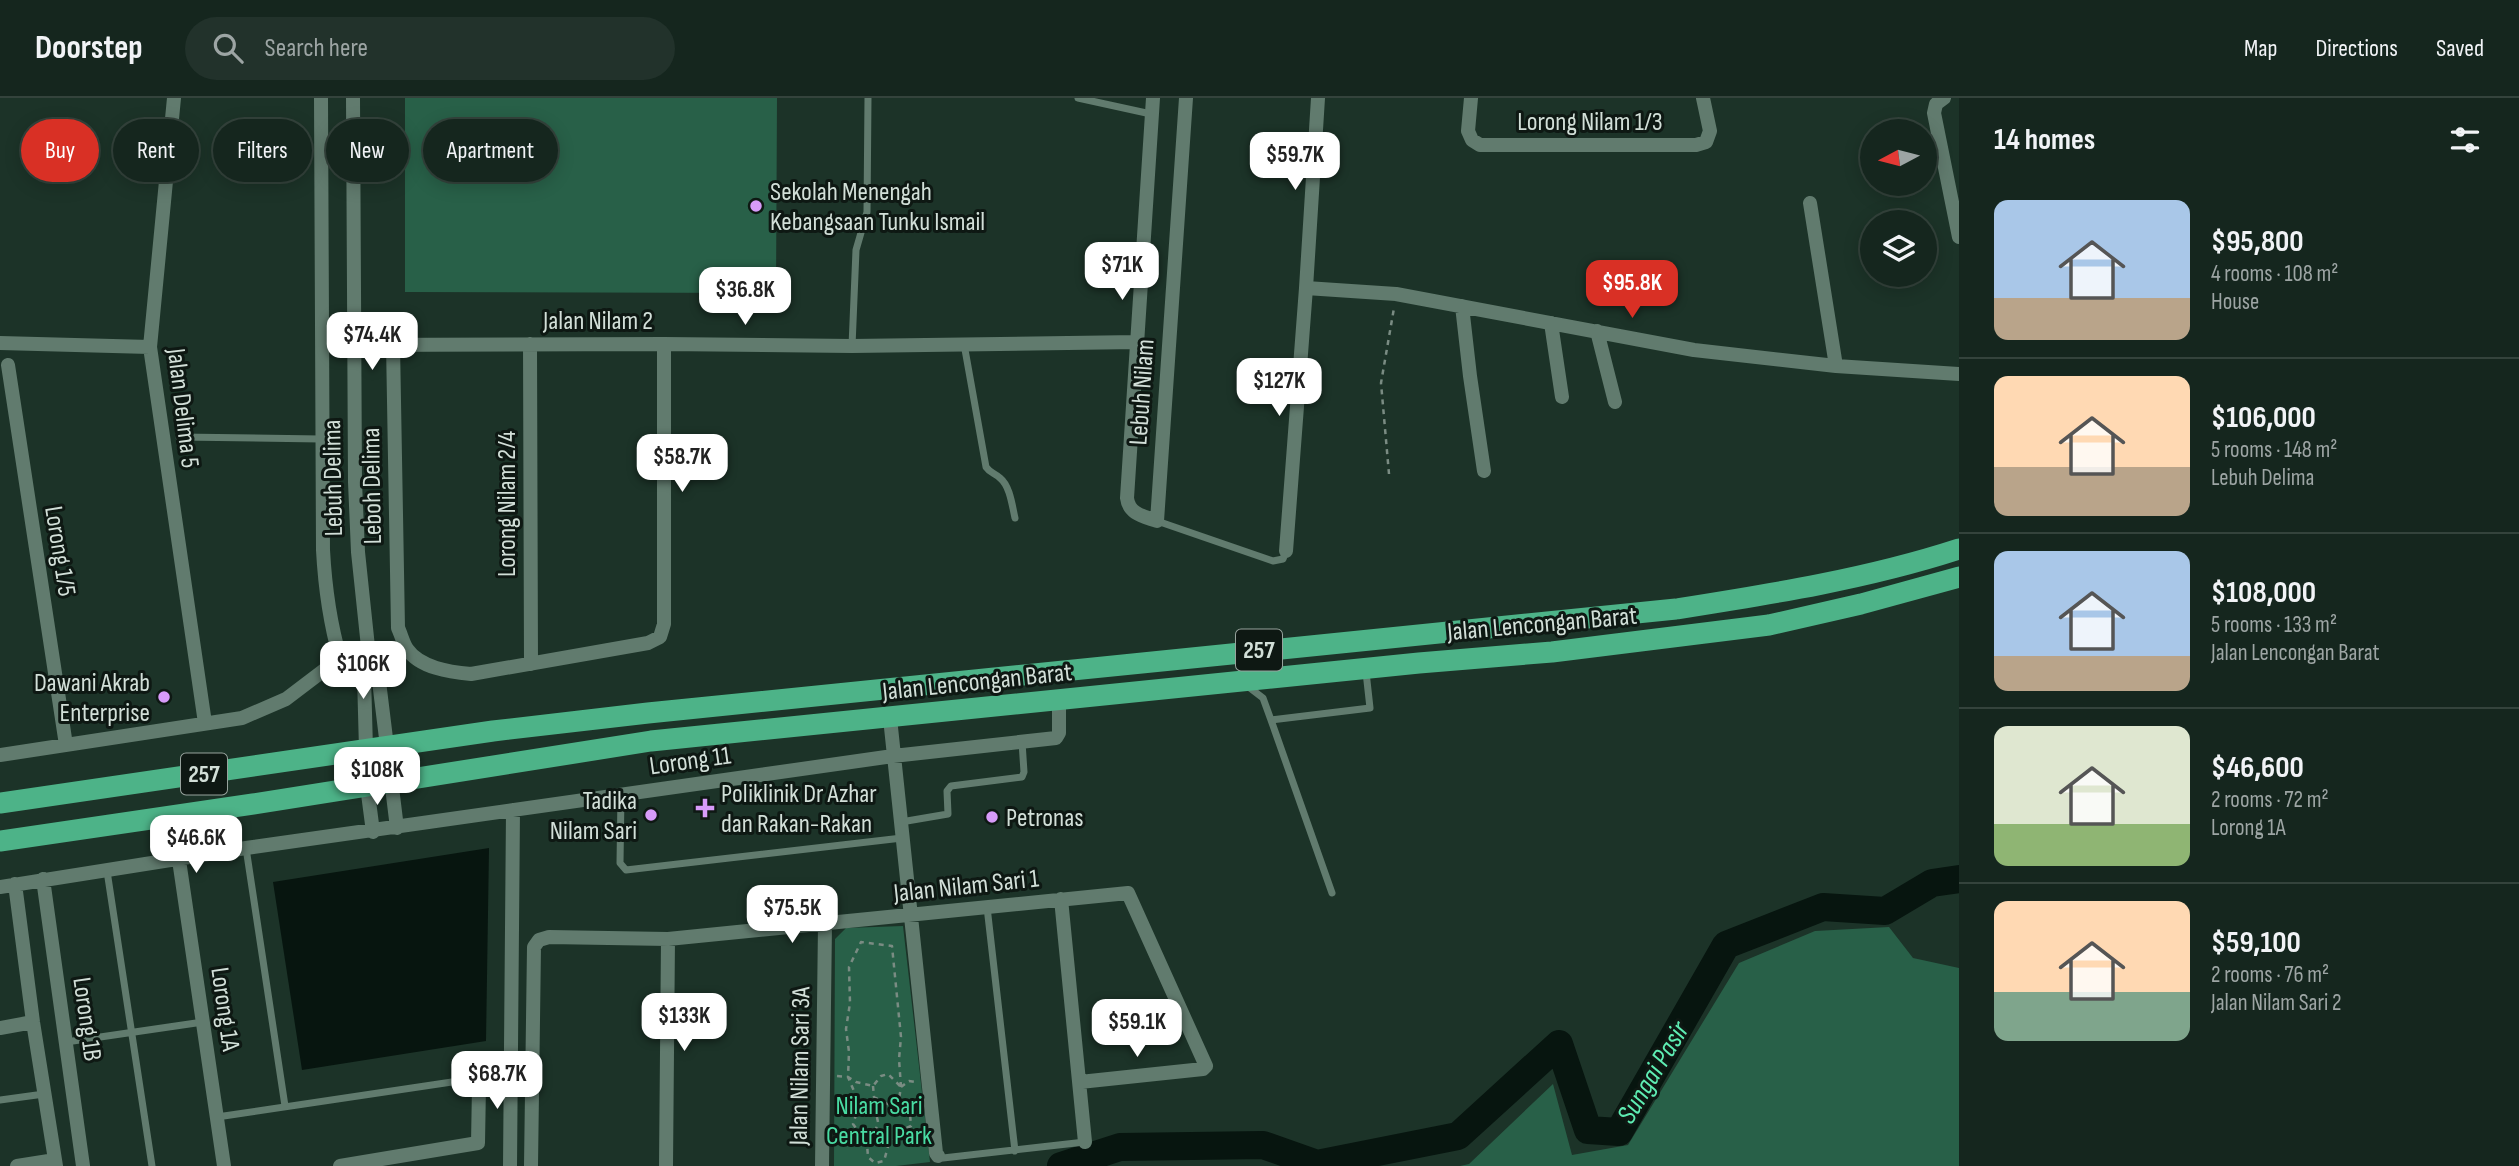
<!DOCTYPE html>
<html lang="en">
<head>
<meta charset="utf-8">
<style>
  body { margin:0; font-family:"Sofia Sans Condensed",sans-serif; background:#22322b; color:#f1f3f6; height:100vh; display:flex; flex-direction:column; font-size:26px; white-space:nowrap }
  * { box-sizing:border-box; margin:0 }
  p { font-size:23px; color:#9da5a4 }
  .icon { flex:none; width:38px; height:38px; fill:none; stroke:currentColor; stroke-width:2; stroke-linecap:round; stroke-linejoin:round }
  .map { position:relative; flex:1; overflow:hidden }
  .sheet { display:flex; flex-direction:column; background:#15261e; width:560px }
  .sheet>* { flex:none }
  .top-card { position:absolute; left:21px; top:21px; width:665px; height:63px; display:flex; gap:14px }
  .needle { width:46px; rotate:263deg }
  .buttons { position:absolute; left:1860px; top:21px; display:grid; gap:14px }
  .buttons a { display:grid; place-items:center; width:77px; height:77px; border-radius:50%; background:#15261e; box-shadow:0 4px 18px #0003,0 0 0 2px #34433c; font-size:35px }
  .price { position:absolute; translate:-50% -60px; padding:0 16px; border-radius:14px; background:#fff; color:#222; font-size:23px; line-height:46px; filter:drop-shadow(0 2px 4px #0008) }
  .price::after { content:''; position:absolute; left:50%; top:42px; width:21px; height:16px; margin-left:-10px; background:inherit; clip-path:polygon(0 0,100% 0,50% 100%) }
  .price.selected { background:#d93025; color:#fff }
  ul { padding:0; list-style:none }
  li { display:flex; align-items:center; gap:21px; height:175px; padding:0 35px }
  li+li { border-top:2px solid #34433c }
  li span { display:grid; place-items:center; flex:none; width:196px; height:140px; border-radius:14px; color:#555 }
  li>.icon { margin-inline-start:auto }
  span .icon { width:84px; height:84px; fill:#fffc; stroke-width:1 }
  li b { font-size:30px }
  h2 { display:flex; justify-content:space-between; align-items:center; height:84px; padding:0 35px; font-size:30px }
  .pill { padding:0 24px; border-radius:32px; background:#15261e; box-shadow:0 4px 18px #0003,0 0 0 2px #34433c; font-size:24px; line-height:63px }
  .pill.selected { background:#d93025; color:#fff }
  header { display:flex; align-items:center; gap:42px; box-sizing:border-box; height:98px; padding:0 35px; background:#15261e; border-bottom:2px solid #34433c }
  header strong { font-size:33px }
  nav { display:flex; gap:38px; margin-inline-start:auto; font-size:24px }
  .search { width:490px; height:63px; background:#22322b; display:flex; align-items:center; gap:18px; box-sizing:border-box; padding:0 24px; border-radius:38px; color:#9da5a4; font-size:26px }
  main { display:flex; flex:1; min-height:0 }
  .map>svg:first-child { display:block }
</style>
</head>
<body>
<header>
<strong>Doorstep</strong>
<div class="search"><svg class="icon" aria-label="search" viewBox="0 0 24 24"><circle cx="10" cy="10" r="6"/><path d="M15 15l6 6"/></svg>Search here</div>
<nav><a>Map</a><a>Directions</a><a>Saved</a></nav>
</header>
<main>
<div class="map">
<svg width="1959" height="1068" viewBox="0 0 1959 1068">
  <rect width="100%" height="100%" fill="#1c3328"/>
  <path fill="#286048" d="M 405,0 L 777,0 L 776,195 L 405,194 Z
    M 903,828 L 930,1064 L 896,1068 L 834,1068 L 835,841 L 846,830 Z
    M 1889,829 L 1913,860 L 1959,870 L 1959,1068 L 1460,1068 L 1469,1066 L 1553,986 L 1572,1057 L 1628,1047 L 1739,865 L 1815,833 Z"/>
  <path fill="#07150f" d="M 489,750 L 486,943 L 302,972 L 273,784 Z"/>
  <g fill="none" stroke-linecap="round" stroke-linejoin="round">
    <path stroke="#07150f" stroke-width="28" d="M 1061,1068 L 1120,1049 L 1263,1047 L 1317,1066 L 1458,1038 L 1559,946 L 1588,1032 L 1619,1034 L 1726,847 L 1823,809 L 1885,813 L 1932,785 L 1959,781"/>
    <path stroke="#7a8c83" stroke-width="2.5" stroke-dasharray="5 5" stroke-linecap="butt" d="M 1389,376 L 1381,285 L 1394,210
      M 837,978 L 848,979 L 856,984 L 873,988 L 881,978 L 888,976 L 901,989
      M 873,988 L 874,999 L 884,1004 L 876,1015 L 878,1024 L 875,1034 L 881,1042 L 889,1045
      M 901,989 L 899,961 L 901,939 L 892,848 L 861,844 L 849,869 L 850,905 L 846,931 L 849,954 L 848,979 L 854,993 L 853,1000 L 857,1014 L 853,1026 L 867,1046 L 868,1059 L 875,1065 L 884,1063 L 889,1045 L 896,1041 L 899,1033 L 911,1028 L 910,1016 L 898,1007 L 901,989 L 909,983 L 915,984
      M 884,1004 L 891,1008 L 897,1007"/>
    <path stroke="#617b6e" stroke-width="7" d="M 1078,0 L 1151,16
      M 964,246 L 986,369 C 990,375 995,375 1000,380 C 1010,388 1012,407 1015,420
      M 852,248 L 856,152 L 867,114 L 868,0
      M 179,339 L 321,341
      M 1157,423 L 1273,463 L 1283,461 L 1286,453
      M 1246,587 L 1263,600 L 1271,622 L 1370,610 L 1366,574
      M 1271,622 L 1332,795
      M 621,697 L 620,765 L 626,772 L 902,740
      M 901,724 L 948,716 L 947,693 L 951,688 L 1022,679 L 1024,674 L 1022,644
      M 246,750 L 285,1008
      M 107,773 L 152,1068
      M 987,809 L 1015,1053
      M 66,944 L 203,924
      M 0,1002 L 44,996
      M 217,1019 L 472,981 L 476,983
      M 938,1058 L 943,1060 L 1085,1044"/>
    <path stroke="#617b6e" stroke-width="14" d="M 174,0 L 150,249 L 205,625
      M 321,0 L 323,452 C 325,489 330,525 340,560
      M 353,0 L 355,384 L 358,454 L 368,549 L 364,578 L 367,688 L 373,734
      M 1153,0 L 1127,400 C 1129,416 1143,418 1157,423 L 1186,0
      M 1471,0 L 1468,33 L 1472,42 L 1480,47 L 1696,47 L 1706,44 L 1710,33 L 1703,0
      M 1944,0 L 1936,6 L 1934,15 L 1959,139
      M 1810,105 L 1836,268
      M 1306,190 L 1396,196 L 1694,252 L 1836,268 L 1959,276
      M 1462,208 L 1470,278 L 1484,373
      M 1551,225 L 1562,299
      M 1597,233 L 1615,304
      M 0,245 L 150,249
      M 393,246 L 398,530 C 401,536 403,545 407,551 C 420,570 450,574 471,576 L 648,545 L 660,539 L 664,526 L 664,246
      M 530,246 L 531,566
      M 354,247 L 664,246 L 852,248 L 1137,244
      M 8,267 L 66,647
      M 1286,453 L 1306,190 L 1318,0
      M 369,552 L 378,575 L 397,730
      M 890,620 L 936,1055 L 938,1058
      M 0,657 L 242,620 L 286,601 L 340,560 L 368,549
      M 179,762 L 224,1068
      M 43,781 L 83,1068
      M 15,786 L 33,924 L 56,1068
      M 0,789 L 246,750 L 893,658 L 1056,640 L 1059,635 L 1059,603
      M 1061,801 L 1085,1044
      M 0,930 L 33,924
      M 17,1068 L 55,1062
      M 340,1068 L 478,1045 L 479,988 L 477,983
      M 510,1068 L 513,712
      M 531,1068 L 534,849 L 539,842 L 549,839 L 668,841 L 1128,795 L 1206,968 L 1203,971 L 1080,984
      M 666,1068 L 668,841
      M 822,1068 L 825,826"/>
    <path stroke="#4db388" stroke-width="21" d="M 0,705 L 493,633 L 648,615 L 1676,511 C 1771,496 1867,481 1959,451
      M 0,743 L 253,706 L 651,643 L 1419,565 L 1552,554 L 1769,527 L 1861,506 L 1959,479"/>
  </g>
  <g fill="#d79bf9" stroke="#0e1813" stroke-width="2.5">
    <circle cx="756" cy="108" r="7"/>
    <circle cx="164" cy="599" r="7"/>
    <path d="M701.5 699.5h7v7h7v7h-7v7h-7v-7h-7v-7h7z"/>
    <circle cx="651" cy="717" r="7"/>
    <circle cx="992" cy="719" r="7"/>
  </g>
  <g text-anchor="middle" stroke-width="6" stroke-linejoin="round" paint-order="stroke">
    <g fill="#0e1813" stroke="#97a39d" stroke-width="2">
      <rect x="1236" y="531.5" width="46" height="41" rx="5"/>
      <rect x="181" y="655.5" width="46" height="41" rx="5"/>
    </g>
    <g font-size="24" font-weight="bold" fill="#d2dfd8">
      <text x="1259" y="560">257</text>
      <text x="204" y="684">257</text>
    </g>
    <g font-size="26" fill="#d2dfd8" stroke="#0e1813">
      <text x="1590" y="32">Lorong Nilam 1/3</text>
      <text x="598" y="231">Jalan Nilam 2</text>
      <text transform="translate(1141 294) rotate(-86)" y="9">Lebuh Nilam</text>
      <text transform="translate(184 310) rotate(83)" y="9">Jalan Delima 5</text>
      <text transform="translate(332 380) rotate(-91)" y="9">Lebuh Delima</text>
      <text transform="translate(371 388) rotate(-91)" y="9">Leboh Delima</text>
      <text transform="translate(506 406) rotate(-90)" y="9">Lorong Nilam 2/4</text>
      <text transform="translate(61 453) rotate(81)" y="9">Lorong 1/5</text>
      <text transform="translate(1542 525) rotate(-5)" y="9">Jalan Lencongan Barat</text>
      <text transform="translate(977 583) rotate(-6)" y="9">Jalan Lencongan Barat</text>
      <text transform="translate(690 662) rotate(-8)" y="9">Lorong 11</text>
      <text transform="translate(966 787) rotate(-6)" y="9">Jalan Nilam Sari 1</text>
      <text transform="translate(226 911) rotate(82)" y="9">Lorong 1A</text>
      <text transform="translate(88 921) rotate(82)" y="9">Lorong 1B</text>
      <text transform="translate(799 968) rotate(-89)" y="9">Jalan Nilam Sari 3A</text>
    </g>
    <g font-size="26" fill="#d2dfd8" stroke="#0e1813" text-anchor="start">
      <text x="770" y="102">Sekolah Menengah<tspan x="770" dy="30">Kebangsaan Tunku Ismail</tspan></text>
      <text x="150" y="593" text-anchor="end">Dawani Akrab<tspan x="150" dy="30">Enterprise</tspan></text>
      <text x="721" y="704">Poliklinik Dr Azhar<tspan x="721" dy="30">dan Rakan-Rakan</tspan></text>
      <text x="637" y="711" text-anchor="end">Tadika<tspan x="637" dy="30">Nilam Sari</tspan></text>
      <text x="1006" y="728">Petronas</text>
    </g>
    <g font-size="26" fill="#49dca3" stroke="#0e1813">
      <text x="879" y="1016">Nilam Sari<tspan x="879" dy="30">Central Park</tspan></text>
    </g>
    <g font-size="28" font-style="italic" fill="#5eedb3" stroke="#0e1813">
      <text transform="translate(1652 974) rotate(-59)" y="10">Sungai Pasir</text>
    </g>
  </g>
</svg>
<div class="buttons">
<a><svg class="needle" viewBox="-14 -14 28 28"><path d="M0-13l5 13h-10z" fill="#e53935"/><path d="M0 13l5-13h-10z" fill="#9da5a4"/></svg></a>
<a><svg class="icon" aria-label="layers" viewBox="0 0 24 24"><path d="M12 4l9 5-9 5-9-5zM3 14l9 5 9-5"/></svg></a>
</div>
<b class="price" style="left:1295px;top:94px">$59.7K</b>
<b class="price" style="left:1122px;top:204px">$71K</b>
<b class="price selected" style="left:1632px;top:222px">$95.8K</b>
<b class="price" style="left:745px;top:229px">$36.8K</b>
<b class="price" style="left:372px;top:274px">$74.4K</b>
<b class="price" style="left:1279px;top:320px">$127K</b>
<b class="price" style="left:682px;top:396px">$58.7K</b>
<b class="price" style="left:363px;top:603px">$106K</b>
<b class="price" style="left:377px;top:709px">$108K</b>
<b class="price" style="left:196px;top:777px">$46.6K</b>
<b class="price" style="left:792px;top:847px">$75.5K</b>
<b class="price" style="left:684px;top:955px">$133K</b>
<b class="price" style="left:1137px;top:961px">$59.1K</b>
<b class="price" style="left:497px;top:1013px">$68.7K</b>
<div class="top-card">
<a class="pill selected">Buy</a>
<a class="pill">Rent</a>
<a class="pill">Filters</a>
<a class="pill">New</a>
<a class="pill">Apartment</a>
</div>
</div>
<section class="sheet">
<h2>14 homes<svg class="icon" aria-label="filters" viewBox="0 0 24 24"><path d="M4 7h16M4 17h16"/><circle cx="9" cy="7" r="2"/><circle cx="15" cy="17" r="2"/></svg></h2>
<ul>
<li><span style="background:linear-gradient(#a9c7e8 70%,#b9a48a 0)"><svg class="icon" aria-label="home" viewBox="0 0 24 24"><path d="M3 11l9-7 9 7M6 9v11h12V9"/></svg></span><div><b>$95,800</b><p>4 rooms · 108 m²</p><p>House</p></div></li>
<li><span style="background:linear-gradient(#ffd9b3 65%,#b9a48a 0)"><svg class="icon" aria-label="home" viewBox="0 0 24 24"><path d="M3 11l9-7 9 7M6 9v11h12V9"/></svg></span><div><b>$106,000</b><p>5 rooms · 148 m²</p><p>Lebuh Delima</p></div></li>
<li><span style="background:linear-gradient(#a9c7e8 75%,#b9a48a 0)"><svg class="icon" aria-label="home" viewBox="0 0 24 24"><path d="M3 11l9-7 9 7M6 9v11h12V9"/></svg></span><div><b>$108,000</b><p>5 rooms · 133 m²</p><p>Jalan Lencongan Barat</p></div></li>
<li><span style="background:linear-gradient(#dfe7d0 70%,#8fb573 0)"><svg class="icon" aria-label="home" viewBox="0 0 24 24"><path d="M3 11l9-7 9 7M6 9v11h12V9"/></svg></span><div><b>$46,600</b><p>2 rooms · 72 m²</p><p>Lorong 1A</p></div></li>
<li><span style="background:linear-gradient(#ffd9b3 65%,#7fa58c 0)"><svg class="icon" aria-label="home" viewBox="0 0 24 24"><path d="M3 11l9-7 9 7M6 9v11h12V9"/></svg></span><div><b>$59,100</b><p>2 rooms · 76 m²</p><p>Jalan Nilam Sari 2</p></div></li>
</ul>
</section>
</main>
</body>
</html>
